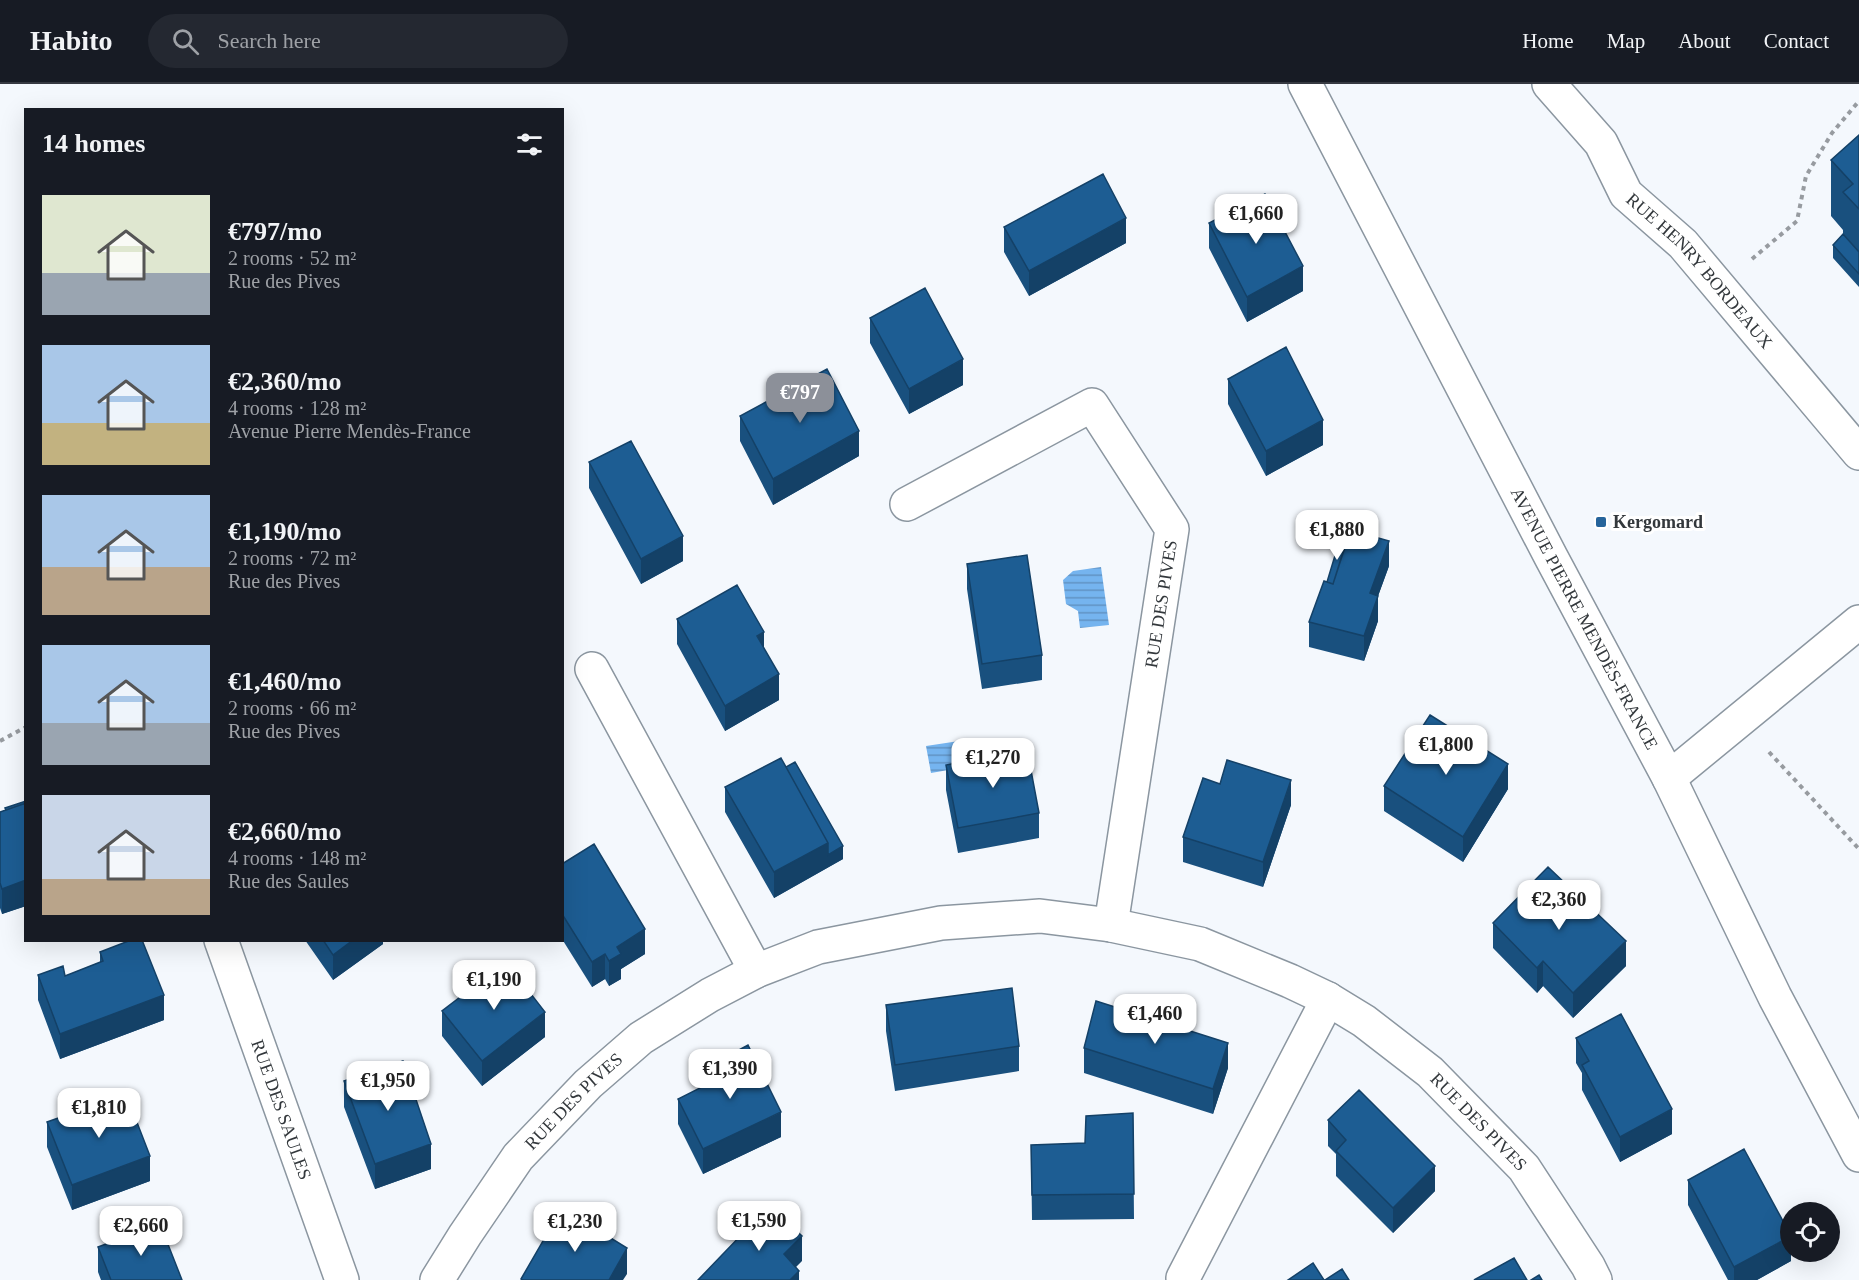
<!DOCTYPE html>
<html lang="en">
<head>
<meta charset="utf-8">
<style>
  body { margin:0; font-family:Georgia,serif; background:#242831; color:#f1f3f6; height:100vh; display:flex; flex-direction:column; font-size:22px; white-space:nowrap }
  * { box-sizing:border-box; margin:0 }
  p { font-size:20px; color:#9ea1a6 }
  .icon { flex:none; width:33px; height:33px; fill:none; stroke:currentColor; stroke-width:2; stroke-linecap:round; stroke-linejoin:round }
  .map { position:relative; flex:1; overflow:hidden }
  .sheet { position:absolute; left:24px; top:24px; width:540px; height:834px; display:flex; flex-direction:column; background:#171b24; border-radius:0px; box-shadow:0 6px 24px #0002 }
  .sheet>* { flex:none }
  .tools { position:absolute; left:1780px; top:1118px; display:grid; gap:12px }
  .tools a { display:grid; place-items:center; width:60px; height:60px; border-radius:50%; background:#171b24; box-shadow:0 6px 24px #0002; font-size:30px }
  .price { position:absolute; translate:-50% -51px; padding:0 14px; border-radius:12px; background:#fff; color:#222; font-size:20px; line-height:39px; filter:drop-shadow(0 2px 3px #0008) }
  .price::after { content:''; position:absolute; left:50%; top:36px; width:18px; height:14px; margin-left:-9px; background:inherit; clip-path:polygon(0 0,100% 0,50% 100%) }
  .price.selected { background:#8c9099; color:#fff }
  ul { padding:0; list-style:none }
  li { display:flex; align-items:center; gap:18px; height:150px; padding:0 18px }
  li span { display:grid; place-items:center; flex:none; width:168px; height:120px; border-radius:0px; color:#555 }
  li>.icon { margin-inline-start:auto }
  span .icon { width:72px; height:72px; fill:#fffc; stroke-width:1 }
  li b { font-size:26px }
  h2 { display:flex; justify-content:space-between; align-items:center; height:72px; padding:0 18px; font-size:26px }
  header { display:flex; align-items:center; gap:36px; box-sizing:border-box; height:84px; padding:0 30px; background:#171b24; border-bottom:2px solid #363941 }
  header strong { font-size:28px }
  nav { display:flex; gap:33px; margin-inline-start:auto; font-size:21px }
  .search { width:420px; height:54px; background:#242831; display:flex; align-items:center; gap:15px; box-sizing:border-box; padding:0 21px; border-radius:33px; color:#9ea1a6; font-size:22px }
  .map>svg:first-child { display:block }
</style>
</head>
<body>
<header>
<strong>Habito</strong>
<div class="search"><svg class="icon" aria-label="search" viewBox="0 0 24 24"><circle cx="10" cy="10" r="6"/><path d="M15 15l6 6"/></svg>Search here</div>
<nav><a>Home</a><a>Map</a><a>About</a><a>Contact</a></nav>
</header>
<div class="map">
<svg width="1859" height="1196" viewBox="0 0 1859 1196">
  <defs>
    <pattern id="water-rules" width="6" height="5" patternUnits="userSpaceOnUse" patternTransform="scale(1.5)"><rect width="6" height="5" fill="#75b4ef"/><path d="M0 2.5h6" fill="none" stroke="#6193c3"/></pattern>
  </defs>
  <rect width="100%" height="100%" fill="#f4f8fd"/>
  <path fill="url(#water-rules)" d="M 1101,483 L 1109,541 L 1080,544 L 1078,527 L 1066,520 L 1063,496 L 1073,487 Z
    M 979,654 L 983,680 L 931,689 L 926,662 Z"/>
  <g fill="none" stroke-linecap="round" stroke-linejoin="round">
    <g stroke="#8b96a0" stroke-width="36">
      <g id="street">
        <path id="s1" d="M 1305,0 L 1551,473 L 1669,694 L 1775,913 L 1859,1071"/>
        <path id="s2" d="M 1549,0 L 1601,59 L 1626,110 L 1683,160 L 1859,369"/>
        <path d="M 907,420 L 1092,321 L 1172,445 L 1111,841"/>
        <path d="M 592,585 L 756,887"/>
        <path d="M 1669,694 L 1859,538"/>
        <path id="s3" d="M 221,856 L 342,1196"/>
        <path d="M 1183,1194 L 1328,915"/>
        <path id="s4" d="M 437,1196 L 465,1151 L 518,1073 L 588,1000 L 641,954 L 710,911 L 756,887 L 818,863 L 941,839 L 1040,832 L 1111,841 L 1200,860 L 1290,897 L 1328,915 L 1364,937 L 1430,988 L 1524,1084 L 1588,1182 L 1595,1196"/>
      </g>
    </g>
    <path stroke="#979ba0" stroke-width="4" stroke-dasharray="4.5 4.5" stroke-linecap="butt" d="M 1752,175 L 1797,137 L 1806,92 L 1832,49 L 1859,17
      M 0,657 L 26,643
      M 1769,668 L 1859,765"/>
    <use href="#street" stroke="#fff" stroke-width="33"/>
  </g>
  <path fill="#19507e" d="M 1859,51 L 1859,203 L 1833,174 L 1833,161 L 1843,150 L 1843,146 L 1831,132 L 1831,76 Z
    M 1209,139 L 1303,207 L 1247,238 L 1209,164 Z
    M 1004,143 L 1126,159 L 1029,212 L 1004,168 Z
    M 870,234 L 963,301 L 909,330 L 870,259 Z
    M 1228,295 L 1323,361 L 1266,392 L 1228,320 Z
    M 740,332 L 859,372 L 773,421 L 740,357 Z
    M 589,378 L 683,477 L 641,500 L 589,404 Z
    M 967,480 L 1042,571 L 1042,596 L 982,605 L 967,505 Z
    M 1389,482 L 1378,512 L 1378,537 L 1364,577 L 1309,563 L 1309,538 L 1327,498 Z
    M 677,535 L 764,564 L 779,616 L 725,647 L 677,560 Z
    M 946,681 L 1039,729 L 1039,754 L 958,769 L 946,706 Z
    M 1220,700 L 1291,721 L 1263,803 L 1183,778 L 1183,753 Z
    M 1384,702 L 1508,705 L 1463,778 L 1384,727 Z
    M 725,703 L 843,775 L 774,814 L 725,728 Z
    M 26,717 L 26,822 L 2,830 L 0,824 L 0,728 L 5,726 L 5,724 Z
    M 562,780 L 645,870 L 621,885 L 621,895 L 609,902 L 605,895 L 592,903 L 562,855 Z
    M 1493,839 L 1626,882 L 1573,934 L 1543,902 L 1537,909 L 1493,864 Z
    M 305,856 L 383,856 L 383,860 L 333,896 Z
    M 100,868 L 164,936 L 60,975 L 38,916 L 38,891 L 65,892 L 100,878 Z
    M 886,921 L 1019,962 L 1019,987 L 895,1007 L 886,947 Z
    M 442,927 L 545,953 L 482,1002 L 442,952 Z
    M 1576,954 L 1672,1050 L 1620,1078 L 1582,1006 L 1582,989 L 1576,979 Z
    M 1084,964 L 1228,984 L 1213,1030 L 1084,989 Z
    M 709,982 L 781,1053 L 703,1090 L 678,1040 L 678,1015 L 709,999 Z
    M 344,997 L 431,1085 L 375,1105 L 344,1023 Z
    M 1133,1029 L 1134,1135 L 1032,1136 L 1031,1061 L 1085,1059 Z
    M 1328,1036 L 1435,1107 L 1393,1149 L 1336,1092 L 1336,1070 L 1328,1062 Z
    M 47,1038 L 150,1097 L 72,1126 L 47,1063 Z
    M 1688,1096 L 1791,1177 L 1757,1196 L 1728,1196 L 1688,1121 Z
    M 98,1163 L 182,1196 L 101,1196 L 98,1188 Z"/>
  <path fill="#144167" d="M 1126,134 L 1126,159 L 1029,212 L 1029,187 Z
    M 1303,182 L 1303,207 L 1247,238 L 1247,213 Z
    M 963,275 L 963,301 L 909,330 L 909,305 Z
    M 1323,336 L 1323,361 L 1266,392 L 1266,367 Z
    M 859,347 L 859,372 L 773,421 L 773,395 Z
    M 683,452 L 683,477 L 641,500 L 641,475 Z
    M 1389,457 L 1389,482 L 1370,534 L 1370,509 Z
    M 1378,512 L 1378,537 L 1364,577 L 1364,552 Z
    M 764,548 L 764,573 L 757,552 Z
    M 779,590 L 779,616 L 725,647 L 725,622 Z
    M 1508,680 L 1508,705 L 1463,778 L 1463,753 Z
    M 1291,696 L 1291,721 L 1263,803 L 1263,778 Z
    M 828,759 L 843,762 L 843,775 L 774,814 L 774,788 Z
    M 26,796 L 26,822 L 2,830 L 2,805 Z
    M 645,845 L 645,870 L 621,885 L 621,895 L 609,902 L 609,877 L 617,863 Z
    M 353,856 L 383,856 L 383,860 L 333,896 L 333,871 Z
    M 1626,857 L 1626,882 L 1573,934 L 1573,909 Z
    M 605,870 L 605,895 L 592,903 L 592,878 Z
    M 1543,877 L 1543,902 L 1537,909 L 1537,884 Z
    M 164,911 L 164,936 L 60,975 L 60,950 Z
    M 545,928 L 545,953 L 482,1002 L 482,977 Z
    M 1228,959 L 1228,984 L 1213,1030 L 1213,1005 Z
    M 1672,1025 L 1672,1050 L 1620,1078 L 1620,1053 Z
    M 781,1028 L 781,1053 L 703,1090 L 703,1065 Z
    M 431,1060 L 431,1085 L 375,1105 L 375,1080 Z
    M 150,1072 L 150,1097 L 72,1126 L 72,1101 Z
    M 1435,1082 L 1435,1107 L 1393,1149 L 1393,1124 Z
    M 802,1152 L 802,1177 L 784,1195 L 784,1170 Z
    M 1791,1152 L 1791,1177 L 1757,1196 L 1734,1196 L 1734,1183 Z
    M 627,1164 L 627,1190 L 623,1196 L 609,1196 Z
    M 799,1187 L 799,1196 L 790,1196 Z"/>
  <path fill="#1d5d93" stroke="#144167" stroke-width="1.5" d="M 1859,51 L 1859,125 L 1843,108 L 1853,100 L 1831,76 Z
    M 1103,90 L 1126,134 L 1029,187 L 1004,143 Z
    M 1265,110 L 1303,182 L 1247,213 L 1209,139 Z
    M 1843,150 L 1859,168 L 1859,190 L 1833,161 Z
    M 925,204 L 963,275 L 909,305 L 870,234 Z
    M 1286,263 L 1323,336 L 1266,367 L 1228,295 Z
    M 827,285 L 859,347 L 773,395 L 740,332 Z
    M 631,357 L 683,452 L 641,475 L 589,378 Z
    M 1350,446 L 1389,457 L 1370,509 L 1378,512 L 1364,552 L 1309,538 L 1324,497 L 1333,500 Z
    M 1340,455 L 1347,457 L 1333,500 L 1327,498 Z
    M 1027,471 L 1042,571 L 982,580 L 967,480 Z
    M 737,501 L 764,548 L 757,552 L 779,590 L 725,622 L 677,535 Z
    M 1430,631 L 1508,680 L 1463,753 L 1384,702 Z
    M 1027,665 L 1039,729 L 958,744 L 946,681 Z
    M 781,674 L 828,759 L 774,788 L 725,703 Z
    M 1227,676 L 1291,696 L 1263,778 L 1183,753 L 1203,694 L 1220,700 Z
    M 795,678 L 843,762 L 828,771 L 828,759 L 786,683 Z
    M 26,717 L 26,719 L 6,726 L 5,724 Z
    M 26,719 L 26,796 L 2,805 L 0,799 L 0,728 Z
    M 594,760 L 645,845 L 617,863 L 621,870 L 609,877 L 605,870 L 592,878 L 562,830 L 562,780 Z
    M 1548,783 L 1626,857 L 1573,909 L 1543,877 L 1537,884 L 1493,839 Z
    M 131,856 L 142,856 L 164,911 L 60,950 L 38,891 L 63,882 L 65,892 L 103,877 L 100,868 Z
    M 323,856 L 353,856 L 333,871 Z
    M 506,878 L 545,928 L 482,977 L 442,927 Z
    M 1012,904 L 1019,962 L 895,981 L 886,921 Z
    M 1096,917 L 1228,959 L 1213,1005 L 1084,964 Z
    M 1621,930 L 1672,1025 L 1620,1053 L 1582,981 L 1589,977 L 1576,954 Z
    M 748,961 L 781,1028 L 703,1065 L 678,1015 L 716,996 L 709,982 Z
    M 403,977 L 431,1060 L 375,1080 L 344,997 Z
    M 1359,1006 L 1435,1082 L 1393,1124 L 1336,1067 L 1346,1056 L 1328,1036 Z
    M 126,1010 L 150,1072 L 72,1101 L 47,1038 Z
    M 1133,1029 L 1134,1110 L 1032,1111 L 1031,1061 L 1085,1059 L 1086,1032 Z
    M 1744,1065 L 1791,1152 L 1734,1183 L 1688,1096 Z
    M 770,1121 L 802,1152 L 784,1170 L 799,1187 L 790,1196 L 698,1196 Z
    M 562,1124 L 627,1164 L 609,1196 L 523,1196 L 521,1195 Z
    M 160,1140 L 182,1196 L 111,1196 L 98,1163 Z
    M 1514,1174 L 1527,1196 L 1474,1196 Z
    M 1313,1179 L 1324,1196 L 1288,1196 Z
    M 1342,1185 L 1349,1196 L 1325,1196 Z
    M 1539,1191 L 1542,1196 L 1531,1196 Z"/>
  <rect fill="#26649b" stroke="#fff" stroke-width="2" x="1595" y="432" width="12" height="12" rx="3"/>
  <g text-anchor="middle" stroke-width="6" stroke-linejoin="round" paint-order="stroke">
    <g font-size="18" fill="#33383c" stroke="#fff">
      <text dy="6" stroke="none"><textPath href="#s2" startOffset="242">RUE HENRY BORDEAUX</textPath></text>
      <text transform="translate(1161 520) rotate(-81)" y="6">RUE DES PIVES</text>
      <text dy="6" stroke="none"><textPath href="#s1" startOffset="603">AVENUE PIERRE MENDÈS-FRANCE</textPath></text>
      <text dy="6" stroke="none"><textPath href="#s4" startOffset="226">RUE DES PIVES</textPath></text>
      <text dy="6" stroke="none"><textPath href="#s3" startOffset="180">RUE DES SAULES</textPath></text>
      <text dy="6" stroke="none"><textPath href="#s4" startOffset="1240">RUE DES PIVES</textPath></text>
    </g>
    <g font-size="18" font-weight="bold" fill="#33383c" stroke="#fff" text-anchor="start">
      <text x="1613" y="444">Kergomard</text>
    </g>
  </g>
</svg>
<div class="tools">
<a><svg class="icon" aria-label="locate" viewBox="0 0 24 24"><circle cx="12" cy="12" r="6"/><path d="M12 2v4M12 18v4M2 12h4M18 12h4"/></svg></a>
</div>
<b class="price" style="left:1256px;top:161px">€1,660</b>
<b class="price selected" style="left:800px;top:340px">€797</b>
<b class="price" style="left:1337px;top:477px">€1,880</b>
<b class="price" style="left:1446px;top:692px">€1,800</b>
<b class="price" style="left:993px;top:705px">€1,270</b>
<b class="price" style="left:1559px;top:847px">€2,360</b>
<b class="price" style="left:494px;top:927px">€1,190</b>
<b class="price" style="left:1155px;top:961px">€1,460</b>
<b class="price" style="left:730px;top:1016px">€1,390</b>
<b class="price" style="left:388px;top:1028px">€1,950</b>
<b class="price" style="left:99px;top:1055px">€1,810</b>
<b class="price" style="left:759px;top:1168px">€1,590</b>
<b class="price" style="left:575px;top:1169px">€1,230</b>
<b class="price" style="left:141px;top:1173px">€2,660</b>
<section class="sheet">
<h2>14 homes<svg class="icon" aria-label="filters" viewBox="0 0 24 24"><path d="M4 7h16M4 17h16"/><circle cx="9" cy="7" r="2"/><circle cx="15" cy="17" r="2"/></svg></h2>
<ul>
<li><span style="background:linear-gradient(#dfe7d0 65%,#9aa5b1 0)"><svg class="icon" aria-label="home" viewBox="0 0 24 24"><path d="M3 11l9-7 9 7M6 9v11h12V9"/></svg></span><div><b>€797/mo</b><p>2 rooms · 52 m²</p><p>Rue des Pives</p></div></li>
<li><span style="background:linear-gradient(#a9c7e8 65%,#c2b280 0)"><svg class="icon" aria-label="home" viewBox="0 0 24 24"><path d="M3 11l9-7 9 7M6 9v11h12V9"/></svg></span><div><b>€2,360/mo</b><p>4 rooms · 128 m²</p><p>Avenue Pierre Mendès-France</p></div></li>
<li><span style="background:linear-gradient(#a9c7e8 60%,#b9a48a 0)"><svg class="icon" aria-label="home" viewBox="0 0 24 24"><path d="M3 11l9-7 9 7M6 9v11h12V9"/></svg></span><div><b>€1,190/mo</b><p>2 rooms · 72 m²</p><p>Rue des Pives</p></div></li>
<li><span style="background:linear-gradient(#a9c7e8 65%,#9aa5b1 0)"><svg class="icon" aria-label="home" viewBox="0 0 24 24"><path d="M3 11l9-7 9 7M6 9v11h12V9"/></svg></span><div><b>€1,460/mo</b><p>2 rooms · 66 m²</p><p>Rue des Pives</p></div></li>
<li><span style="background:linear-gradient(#c9d6e8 70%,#b9a48a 0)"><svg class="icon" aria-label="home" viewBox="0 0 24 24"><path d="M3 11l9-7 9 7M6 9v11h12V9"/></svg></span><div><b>€2,660/mo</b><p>4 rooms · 148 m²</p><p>Rue des Saules</p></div></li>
</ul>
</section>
</div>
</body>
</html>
